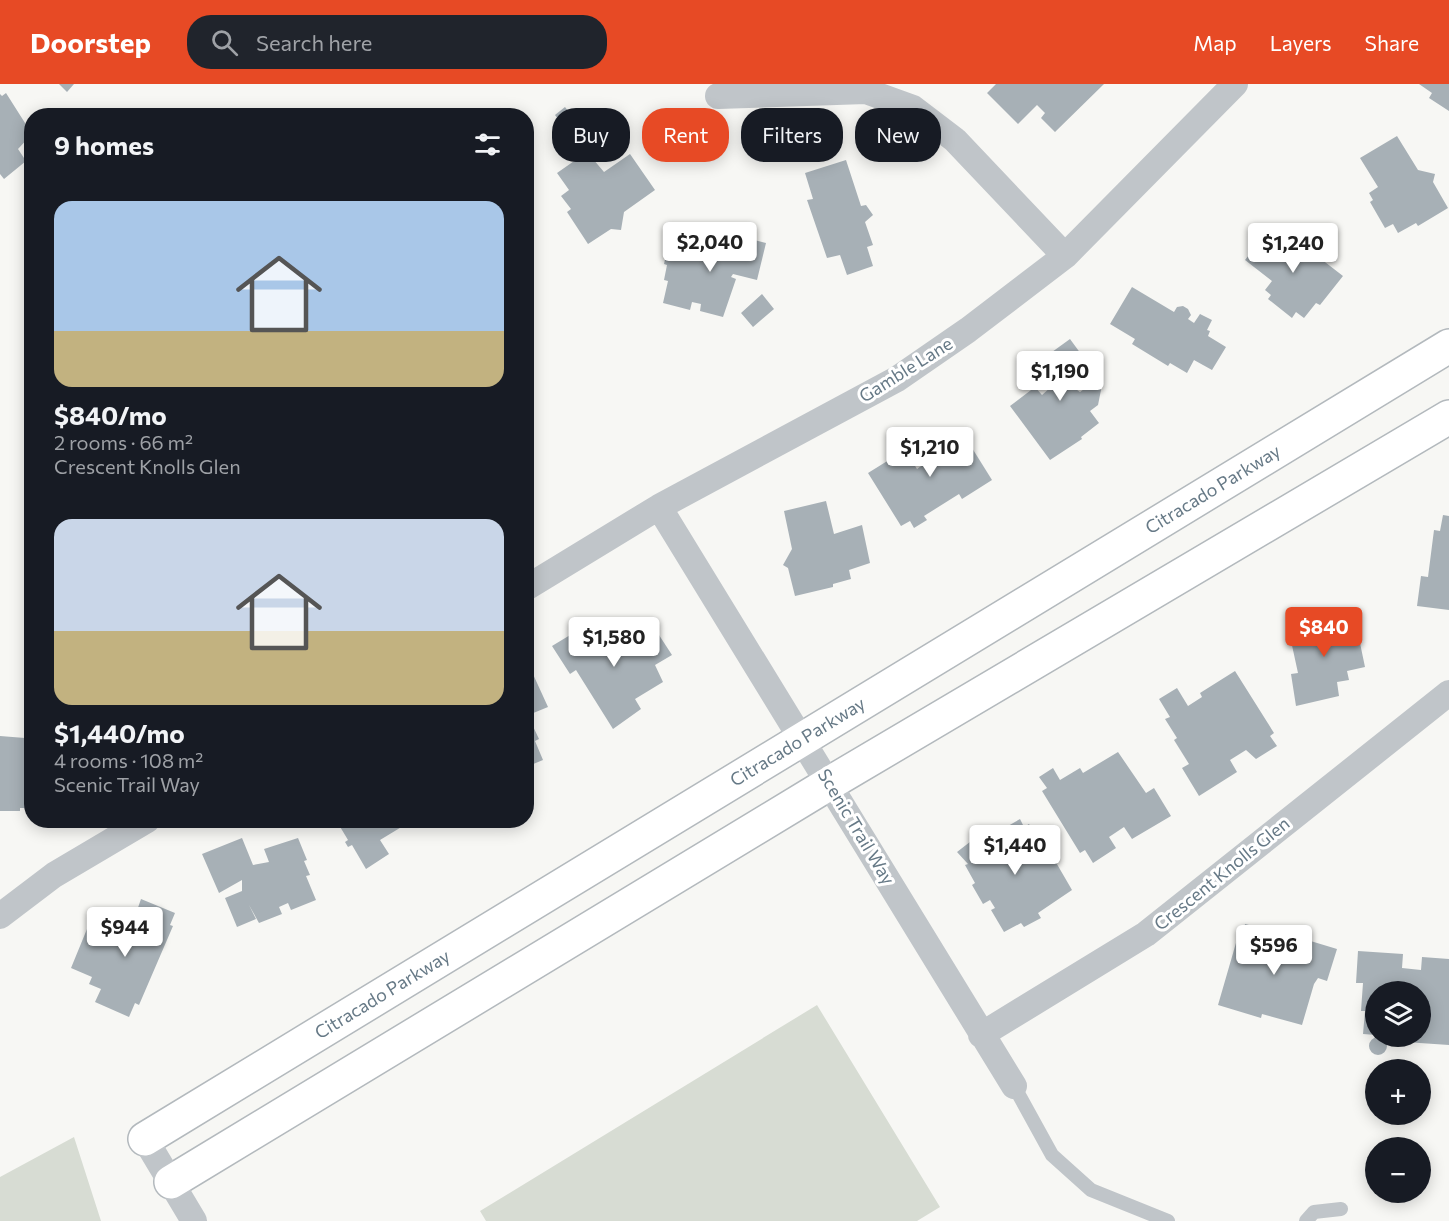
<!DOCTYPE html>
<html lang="en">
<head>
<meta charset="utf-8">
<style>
  body { margin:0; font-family:Commissioner,sans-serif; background:#20242c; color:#f1f3f6; height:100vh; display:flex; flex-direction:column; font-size:22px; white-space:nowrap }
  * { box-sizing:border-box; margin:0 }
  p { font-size:20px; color:#9ea1a6 }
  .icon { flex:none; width:33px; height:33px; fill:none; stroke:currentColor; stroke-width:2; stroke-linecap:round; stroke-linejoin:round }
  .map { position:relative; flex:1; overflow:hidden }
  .side { position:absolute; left:24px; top:24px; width:510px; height:720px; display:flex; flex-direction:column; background:#171b24; border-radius:24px; box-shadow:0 3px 15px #0003 }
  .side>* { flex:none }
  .guide { position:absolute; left:552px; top:24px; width:570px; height:54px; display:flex; gap:12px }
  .fabs { position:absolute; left:1365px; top:897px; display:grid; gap:12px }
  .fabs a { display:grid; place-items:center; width:66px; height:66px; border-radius:50%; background:#171b24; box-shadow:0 3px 15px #0003; font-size:30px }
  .price { position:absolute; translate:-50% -51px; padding:0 14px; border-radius:6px; background:#fff; color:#222; font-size:20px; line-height:39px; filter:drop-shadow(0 2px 3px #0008) }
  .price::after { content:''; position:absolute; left:50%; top:36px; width:18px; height:14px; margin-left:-9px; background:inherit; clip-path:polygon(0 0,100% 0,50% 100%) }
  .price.selected { background:#e74a25; color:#fff }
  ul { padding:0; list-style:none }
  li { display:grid; align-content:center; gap:12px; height:318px; padding:0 30px }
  li span { display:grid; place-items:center; height:186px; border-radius:18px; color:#555 }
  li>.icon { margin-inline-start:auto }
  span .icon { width:108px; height:108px; fill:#fffc; stroke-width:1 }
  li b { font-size:26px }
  h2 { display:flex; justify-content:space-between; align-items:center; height:72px; padding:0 30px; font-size:26px }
  .tag { padding:0 21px; border-radius:24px; background:#171b24; box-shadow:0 3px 15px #0003; font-size:21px; line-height:54px }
  .tag.selected { background:#e74a25; color:#fff }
  header { display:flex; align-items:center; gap:36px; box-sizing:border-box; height:84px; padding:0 30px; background:#e74a25; color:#fff }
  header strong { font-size:28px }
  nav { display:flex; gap:33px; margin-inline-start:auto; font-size:21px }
  .search { width:420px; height:54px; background:#20242c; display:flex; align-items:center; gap:15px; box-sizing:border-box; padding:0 21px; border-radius:24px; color:#9ea1a6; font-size:22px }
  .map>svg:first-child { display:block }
</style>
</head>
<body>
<header>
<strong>Doorstep</strong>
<div class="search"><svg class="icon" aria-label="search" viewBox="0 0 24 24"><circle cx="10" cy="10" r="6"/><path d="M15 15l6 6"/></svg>Search here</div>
<nav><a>Map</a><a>Layers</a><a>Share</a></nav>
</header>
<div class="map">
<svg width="1449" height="1137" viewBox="0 0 1449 1137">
  <rect width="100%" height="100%" fill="#f7f7f4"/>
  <path fill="#d7dcd3" d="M 817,921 L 940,1123 L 917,1137 L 486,1137 L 480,1127 Z
    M 74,1053 L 101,1137 L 0,1137 L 0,1093 Z"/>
  <path fill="#a7b0b6" d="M 59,0 L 74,0 L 67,8 Z
    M 996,0 L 1104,0 L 1055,48 L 1041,34 L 1045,29 L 1037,21 L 1018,40 L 987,9 Z
    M 1419,0 L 1449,0 L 1449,27 L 1429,14 L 1432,9 Z
    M 6,9 L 32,50 L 18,65 L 26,77 L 4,95 L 0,90 L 0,10 L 2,12 Z
    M 565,23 L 586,50 L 575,58 L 555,31 Z
    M 1397,52 L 1418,86 L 1435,90 L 1433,98 L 1448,124 L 1418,142 L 1416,139 L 1398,149 L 1393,140 L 1385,144 L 1370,118 L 1373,116 L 1369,109 L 1378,103 L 1360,74 Z
    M 587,68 L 604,88 L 630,70 L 655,106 L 624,128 L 621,146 L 611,145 L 588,160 L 567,128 L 571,125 L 561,112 L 569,106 L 557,89 Z
    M 846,76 L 861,122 L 866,121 L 873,131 L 865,138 L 873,161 L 867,163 L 873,182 L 847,191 L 840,171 L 827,174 L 807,116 L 813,115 L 805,89 Z
    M 1272,142 L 1304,167 L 1320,166 L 1321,175 L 1343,192 L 1320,221 L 1316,219 L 1304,234 L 1296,228 L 1292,234 L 1268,215 L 1271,211 L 1265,206 L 1272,197 L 1245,176 Z
    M 723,148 L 766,159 L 757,196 L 733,190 L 731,193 L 736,195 L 723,233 L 700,227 L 701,220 L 692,218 L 690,226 L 663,219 L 668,197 L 664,196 L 667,181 L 664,180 L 669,157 L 705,163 L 702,175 L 708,176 L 717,174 Z
    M 1132,203 L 1174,228 L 1177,223 L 1183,222 L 1188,225 L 1191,231 L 1188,235 L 1194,239 L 1200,230 L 1212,236 L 1207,246 L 1210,247 L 1208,252 L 1226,263 L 1212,286 L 1194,276 L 1187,289 L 1170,279 L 1168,282 L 1132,260 L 1135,255 L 1110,240 Z
    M 762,210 L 774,225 L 753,243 L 741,229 Z
    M 1070,255 L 1092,285 L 1070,301 L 1080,308 L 1095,297 L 1101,306 L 1098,321 L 1090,327 L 1099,339 L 1081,353 L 1082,355 L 1050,376 L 1010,322 L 1035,303 L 1042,311 L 1051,303 L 1034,281 Z
    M 940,344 L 948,357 L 962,348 L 992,396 L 962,415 L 959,410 L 924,432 L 927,436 L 914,444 L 910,437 L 901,442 L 868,389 L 905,366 L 917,385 L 924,380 L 920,374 L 932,366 L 925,354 Z
    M 826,417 L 834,450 L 862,441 L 870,479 L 849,486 L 851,495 L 833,500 L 833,503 L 795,512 L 788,484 L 783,481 L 792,465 L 784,427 Z
    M 1443,431 L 1449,432 L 1449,526 L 1417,522 L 1421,492 L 1428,493 L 1434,446 L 1440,447 Z
    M 1342,531 L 1344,542 L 1356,540 L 1365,583 L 1347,587 L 1349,596 L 1337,598 L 1339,612 L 1296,622 L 1291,590 L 1298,589 L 1288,543 Z
    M 590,539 L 604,562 L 613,556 L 610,551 L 628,540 L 642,562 L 659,551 L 672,571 L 655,581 L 663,598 L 635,615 L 641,625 L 613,645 L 576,586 L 570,590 L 552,562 Z
    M 1235,587 L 1274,649 L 1270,652 L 1277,662 L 1256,675 L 1246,666 L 1230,676 L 1237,688 L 1199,712 L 1182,684 L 1189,680 L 1174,656 L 1177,654 L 1165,635 L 1170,633 L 1159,615 L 1177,604 L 1188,622 L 1202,613 L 1200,609 Z
    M 532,588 L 548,623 L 526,632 L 526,590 Z
    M 530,636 L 539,655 L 535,657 L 543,676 L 526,683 L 526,638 Z
    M 0,652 L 25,654 L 25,674 L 32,674 L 32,724 L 20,724 L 20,727 L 0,727 Z
    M 1118,668 L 1146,709 L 1154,704 L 1171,732 L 1132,755 L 1124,743 L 1109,753 L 1116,764 L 1093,779 L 1085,766 L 1080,769 L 1042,707 L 1047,704 L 1039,693 L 1053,684 L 1060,696 L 1080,684 L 1083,689 Z
    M 1020,735 L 1024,743 L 1029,740 L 1050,778 L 1054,775 L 1072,806 L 1038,829 L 1041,834 L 1024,843 L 1021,839 L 1004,848 L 991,826 L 995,824 L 990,816 L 983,820 L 972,801 L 975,799 L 965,781 L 968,780 L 957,768 L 975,754 L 981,766 L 1005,752 L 1001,746 Z
    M 336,736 L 413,736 L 380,756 L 389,770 L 366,785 L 352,761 L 348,763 L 345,758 L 348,756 Z
    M 242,754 L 253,781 L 269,778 L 264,765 L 298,754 L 307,776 L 304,777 L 310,791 L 306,792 L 316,816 L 291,826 L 288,819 L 279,823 L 282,830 L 259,839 L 249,821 L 256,835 L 237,843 L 225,814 L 242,807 L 242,796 L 219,809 L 202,770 Z
    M 141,815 L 175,829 L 170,841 L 173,842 L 139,921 L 135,919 L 129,933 L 95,918 L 101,905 L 89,900 L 92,893 L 71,884 L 87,845 L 126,858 Z
    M 1245,840 L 1272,847 L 1270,860 L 1290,866 L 1294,852 L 1337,865 L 1327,897 L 1318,894 L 1314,900 L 1302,941 L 1262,930 L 1261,934 L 1218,921 L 1238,852 L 1242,853 Z
    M 1358,867 L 1403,870 L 1402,884 L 1421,886 L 1422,873 L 1449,875 L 1449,961 L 1405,958 L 1405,952 L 1420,952 L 1420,908 L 1376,908 L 1376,951 L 1363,950 L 1365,927 L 1361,927 L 1363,899 L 1356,899 Z
    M1369 962a9 9 0 1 1 18 0a9 9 0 1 1-18 0Z"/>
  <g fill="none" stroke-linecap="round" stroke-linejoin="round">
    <g stroke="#b3b9bd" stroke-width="36">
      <g id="secondary">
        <path id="s1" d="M 145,1055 L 1449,262"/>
        <path d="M 171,1098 L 830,699 L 1449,333"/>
      </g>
    </g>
    <path stroke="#c0c5c9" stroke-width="14" d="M 1014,1002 L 1052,1071 L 1091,1106 L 1168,1137
      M 1306,1137 L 1314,1128 L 1341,1125"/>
    <path stroke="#c0c5c9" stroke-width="26" d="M 718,12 L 866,7 L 913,24 L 955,56 L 1065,172
      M 659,423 L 1014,1002
      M 526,504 L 659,423 L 897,295 L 968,246 L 1065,172 L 1235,0
      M 0,832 L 54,791 L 147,736
      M 981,951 L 1146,850 L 1449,609
      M 145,1055 L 194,1137"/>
    <use href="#secondary" stroke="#fff" stroke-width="33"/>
  </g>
  <g text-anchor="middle" stroke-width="6" stroke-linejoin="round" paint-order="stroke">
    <g font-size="18" fill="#667986" stroke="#fff">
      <text transform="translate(906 286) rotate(-32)" y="6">Gamble Lane</text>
      <text dy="6" stroke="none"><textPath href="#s1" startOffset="1250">Citracado Parkway</textPath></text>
      <text dy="6" stroke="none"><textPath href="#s1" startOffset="764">Citracado Parkway</textPath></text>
      <text transform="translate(856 743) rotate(59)" y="6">Scenic Trail Way</text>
      <text transform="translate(1222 790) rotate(-39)" y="6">Crescent Knolls Glen</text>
      <text dy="6" stroke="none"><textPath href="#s1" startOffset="278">Citracado Parkway</textPath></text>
    </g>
  </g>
</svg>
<div class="fabs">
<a><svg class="icon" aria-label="layers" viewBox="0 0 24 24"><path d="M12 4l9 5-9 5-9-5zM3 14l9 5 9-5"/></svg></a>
<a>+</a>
<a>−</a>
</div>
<b class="price" style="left:710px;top:189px">$2,040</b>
<b class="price" style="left:1293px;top:190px">$1,240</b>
<b class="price" style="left:1060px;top:318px">$1,190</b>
<b class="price" style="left:930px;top:394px">$1,210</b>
<b class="price selected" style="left:1324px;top:574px">$840</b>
<b class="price" style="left:614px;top:584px">$1,580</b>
<b class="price" style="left:1015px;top:792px">$1,440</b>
<b class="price" style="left:125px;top:874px">$944</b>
<b class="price" style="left:1274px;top:892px">$596</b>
<div class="guide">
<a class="tag">Buy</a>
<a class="tag selected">Rent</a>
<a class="tag">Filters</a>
<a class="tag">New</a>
</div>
<section class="side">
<h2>9 homes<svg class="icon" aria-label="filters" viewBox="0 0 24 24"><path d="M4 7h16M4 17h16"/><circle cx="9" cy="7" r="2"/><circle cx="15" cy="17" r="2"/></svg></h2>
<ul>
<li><span style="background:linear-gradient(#a9c7e8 70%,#c2b280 0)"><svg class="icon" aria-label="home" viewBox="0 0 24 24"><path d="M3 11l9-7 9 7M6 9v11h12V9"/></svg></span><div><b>$840/mo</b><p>2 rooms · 66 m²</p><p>Crescent Knolls Glen</p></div></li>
<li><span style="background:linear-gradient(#c9d6e8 60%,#c2b280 0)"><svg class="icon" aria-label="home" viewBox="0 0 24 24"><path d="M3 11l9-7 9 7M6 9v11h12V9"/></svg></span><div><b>$1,440/mo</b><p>4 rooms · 108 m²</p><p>Scenic Trail Way</p></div></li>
</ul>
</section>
</div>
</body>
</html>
